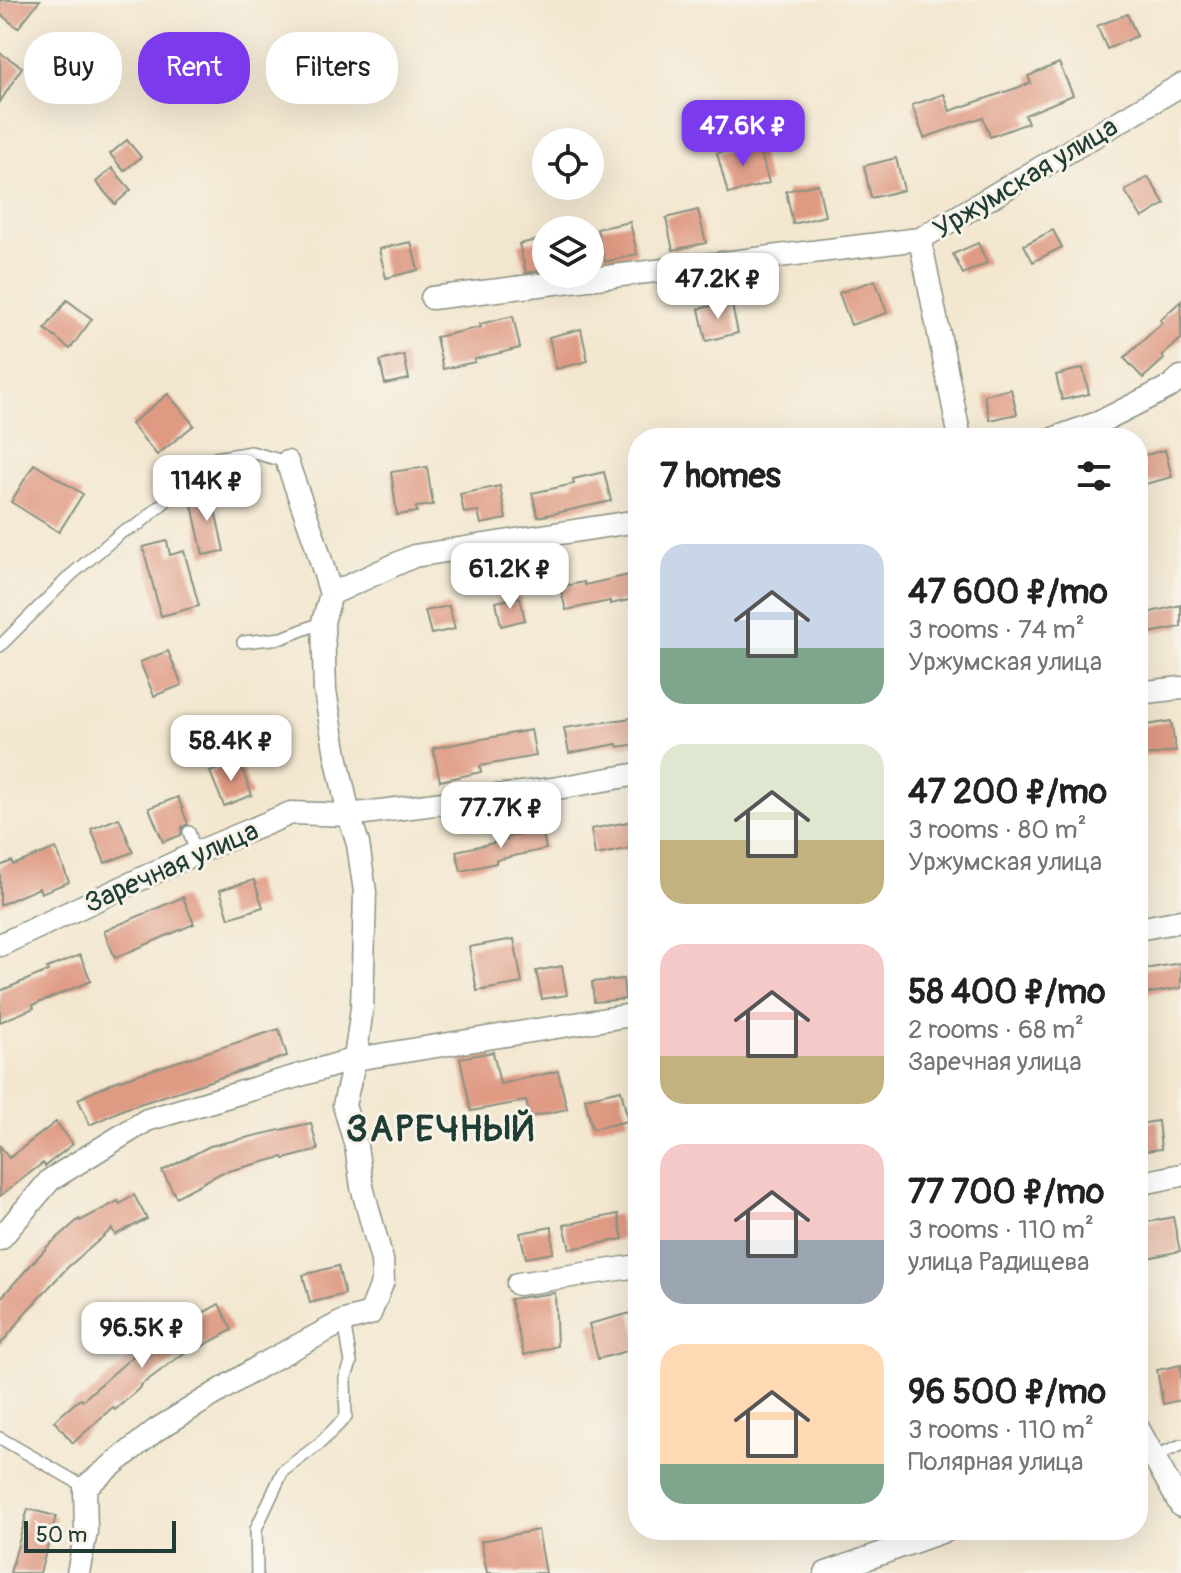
<!DOCTYPE html>
<html lang="en">
<head>
<meta charset="utf-8">
<style>
  body { margin:0; font-family:Pangolin,sans-serif; background:#f6f6f6; color:#222; height:100vh; display:flex; flex-direction:column; font-size:30px; white-space:nowrap }
  * { box-sizing:border-box; margin:0 }
  p { font-size:26px; color:#767676 }
  .icon { flex:none; width:44px; height:44px; fill:none; stroke:currentColor; stroke-width:2; stroke-linecap:round; stroke-linejoin:round }
  .map { position:relative; flex:1; overflow:hidden }
  .panel { position:absolute; left:628px; top:428px; width:520px; height:1112px; display:flex; flex-direction:column; background:#fff; border-radius:32px; box-shadow:0 8px 32px #0002 }
  .panel>* { flex:none }
  .banner { position:absolute; left:24px; top:32px; width:484px; height:72px; display:flex; gap:16px }
  .tools { position:absolute; left:532px; top:128px; display:grid; gap:16px }
  .tools a { display:grid; place-items:center; width:72px; height:72px; border-radius:50%; background:#fff; box-shadow:0 8px 32px #0002; font-size:40px }
  .scale { position:absolute; left:24px; bottom:20px; width:152px; box-sizing:border-box; padding-left:8px; border:4px solid #1f3d34; border-top:0; font-size:22px; line-height:28px; white-space:nowrap; color:#1f3d34; -webkit-text-stroke:6px #f7f3e8; paint-order:stroke }
  .price { position:absolute; translate:-50% -68px; padding:0 18px; border-radius:16px; background:#fff; color:#222; font-size:26px; line-height:52px; filter:drop-shadow(0 2px 4px #0008) }
  .price::after { content:''; position:absolute; left:50%; top:48px; width:24px; height:18px; margin-left:-12px; background:inherit; clip-path:polygon(0 0,100% 0,50% 100%) }
  .price.selected { background:#7c3aed; color:#fff }
  ul { padding:0; list-style:none }
  li { display:flex; align-items:center; gap:24px; height:200px; padding:0 32px }
  li span { display:grid; place-items:center; flex:none; width:224px; height:160px; border-radius:24px; color:#555 }
  li>.icon { margin-inline-start:auto }
  span .icon { width:96px; height:96px; fill:#fffc; stroke-width:1 }
  li b { font-size:34px }
  h2 { display:flex; justify-content:space-between; align-items:center; height:96px; padding:0 32px; font-size:34px }
  .tag { padding:0 28px; border-radius:32px; background:#fff; box-shadow:0 8px 32px #0002; font-size:28px; line-height:72px }
  .tag.selected { background:#7c3aed; color:#fff }
  .map>svg:first-child { display:block }
</style>
</head>
<body>
<div class="map">
<svg width="1181" height="1573" viewBox="0 0 1181 1573">
  <rect width="100%" height="100%" fill="#f7f3e8"/>
  <filter id="ink" filterUnits="userSpaceOnUse"><feTurbulence type="fractalNoise" baseFrequency=".0125" numOctaves="2"/><feDisplacementMap in="SourceGraphic" scale="16" xChannelSelector="R" yChannelSelector="G"/><feConvolveMatrix kernelMatrix="1 2 1 2 8 2 1 2 1" color-interpolation-filters="sRGB"/></filter>
  <filter id="wash" filterUnits="userSpaceOnUse"><feTurbulence type="fractalNoise" baseFrequency=".006" numOctaves="4" result="noise"/><feDisplacementMap in="SourceGraphic" scale="32" xChannelSelector="R" yChannelSelector="G"/><feGaussianBlur stdDeviation="1.8" result="paint"/><feColorMatrix in="noise" values="0 0 0 0 0 0 0 0 0 0 0 0 0 0 0 0 0 1.4 0 .05"/><feComposite in="paint" operator="in"/></filter>
  <g filter="url(#wash)">
    <rect width="100%" height="100%" fill="#f3e7d0"/>
    <g id="blocks">
      <path fill="#df9a83" d="M 0,0 L 40,0 L 18,28 L 0,14 Z
        M 1127,14 L 1137,36 L 1107,49 L 1097,26 Z
        M 0,53 L 22,67 L 0,102 Z
        M 1059,63 L 1073,95 L 1025,115 L 1028,123 L 990,137 L 983,117 L 924,138 L 912,105 L 944,94 L 950,111 L 1031,83 L 1028,76 Z
        M 127,140 L 141,157 L 124,171 L 110,154 Z
        M 758,143 L 769,183 L 728,194 L 717,153 Z
        M 896,158 L 904,190 L 871,198 L 864,166 Z
        M 112,168 L 131,190 L 115,204 L 96,182 Z
        M 1148,177 L 1165,204 L 1142,218 L 1125,191 Z
        M 818,184 L 825,216 L 793,224 L 786,191 Z
        M 698,210 L 706,243 L 673,250 L 666,218 Z
        M 630,222 L 637,254 L 605,262 L 597,229 Z
        M 1053,230 L 1062,247 L 1033,262 L 1024,245 Z
        M 546,238 L 546,270 L 526,273 L 519,244 Z
        M 411,242 L 418,270 L 386,278 L 379,249 Z
        M 978,243 L 987,263 L 963,274 L 953,254 Z
        M 875,280 L 887,313 L 851,325 L 839,293 Z
        M 67,300 L 92,319 L 70,349 L 45,329 Z
        M 731,301 L 738,333 L 706,341 L 699,309 Z
        M 1181,301 L 1181,339 L 1162,356 L 1164,359 L 1143,378 L 1124,358 L 1162,323 L 1160,320 Z
        M 513,316 L 520,348 L 475,359 L 475,362 L 443,369 L 436,337 L 481,327 L 480,324 Z
        M 581,329 L 588,361 L 556,369 L 549,337 Z
        M 404,355 L 409,379 L 385,384 L 380,361 Z
        M 1083,368 L 1089,394 L 1062,400 L 1056,375 Z
        M 1011,389 L 1017,414 L 990,420 L 984,395 Z
        M 168,394 L 194,425 L 157,455 L 131,424 Z
        M 1165,450 L 1172,477 L 1138,486 L 1138,457 Z
        M 34,464 L 83,494 L 59,532 L 11,502 Z
        M 427,467 L 433,505 L 416,507 L 417,512 L 397,515 L 391,472 Z
        M 604,472 L 611,501 L 538,517 L 532,493 L 574,484 L 573,479 Z
        M 500,486 L 506,519 L 481,524 L 478,511 L 464,513 L 460,494 Z
        M 211,491 L 224,551 L 203,555 L 190,496 Z
        M 167,541 L 170,555 L 184,551 L 199,606 L 161,616 L 143,547 Z
        M 629,575 L 634,599 L 610,604 L 610,601 L 566,610 L 560,587 L 584,582 L 585,585 Z
        M 520,597 L 525,620 L 501,626 L 496,602 Z
        M 1181,605 L 1181,627 L 1138,635 L 1138,615 Z
        M 449,606 L 455,629 L 431,634 L 425,611 Z
        M 168,651 L 182,685 L 154,696 L 140,662 Z
        M 638,717 L 638,744 L 618,747 L 617,744 L 569,753 L 564,728 Z
        M 1171,721 L 1176,751 L 1145,756 L 1141,726 Z
        M 531,730 L 536,756 L 480,766 L 481,772 L 440,781 L 433,748 Z
        M 239,761 L 252,795 L 224,806 L 210,772 Z
        M 178,797 L 188,824 L 182,827 L 181,835 L 163,842 L 149,808 Z
        M 119,818 L 133,852 L 105,863 L 91,829 Z
        M 638,820 L 638,847 L 595,855 L 591,829 Z
        M 542,829 L 546,849 L 496,860 L 496,863 L 461,871 L 456,851 L 507,840 L 507,837 Z
        M 56,848 L 69,882 L 41,893 L 39,888 L 0,905 L 0,866 L 12,861 L 13,865 Z
        M 254,880 L 263,907 L 229,918 L 220,890 Z
        M 183,897 L 194,924 L 115,958 L 104,931 Z
        M 514,939 L 522,983 L 477,991 L 469,947 Z
        M 80,955 L 91,981 L 33,1005 L 34,1008 L 0,1022 L 0,991 L 48,971 L 47,968 Z
        M 1181,963 L 1181,988 L 1138,995 L 1138,970 Z
        M 562,966 L 567,995 L 542,999 L 536,971 Z
        M 623,979 L 625,999 L 594,1002 L 592,982 Z
        M 279,1029 L 287,1056 L 124,1109 L 90,1125 L 78,1099 L 114,1082 Z
        M 493,1052 L 500,1084 L 558,1071 L 567,1109 L 530,1117 L 526,1101 L 471,1111 L 460,1058 Z
        M 621,1090 L 628,1121 L 592,1129 L 585,1098 Z
        M 1158,1121 L 1161,1149 L 1138,1152 L 1138,1124 Z
        M 56,1122 L 73,1144 L 45,1166 L 43,1163 L 0,1196 L 0,1146 L 9,1158 Z
        M 311,1123 L 318,1150 L 284,1159 L 283,1157 L 221,1173 L 176,1197 L 162,1171 L 210,1146 Z
        M 134,1195 L 147,1219 L 115,1235 L 112,1229 L 68,1267 L 22,1316 L 23,1317 L 0,1345 L 0,1299 L 17,1280 L 48,1246 L 79,1219 L 80,1221 L 118,1201 L 120,1204 Z
        M 618,1214 L 623,1239 L 570,1249 L 564,1225 Z
        M 1173,1217 L 1180,1251 L 1143,1259 L 1138,1224 Z
        M 552,1227 L 553,1253 L 526,1258 L 520,1233 Z
        M 338,1266 L 345,1294 L 310,1303 L 303,1275 Z
        M 555,1293 L 557,1346 L 524,1355 L 510,1299 Z
        M 219,1304 L 232,1330 L 201,1347 L 199,1342 L 141,1385 L 142,1386 L 115,1410 L 113,1407 L 73,1443 L 54,1421 L 81,1398 L 83,1400 L 140,1350 L 163,1333 L 164,1334 Z
        M 631,1313 L 638,1338 L 638,1348 L 598,1359 L 589,1324 Z
        M 1181,1365 L 1181,1400 L 1163,1404 L 1157,1370 Z
        M 28,1509 L 56,1516 L 40,1573 L 10,1573 Z
        M 538,1530 L 546,1573 L 487,1573 L 481,1541 Z"/>
    </g>
  </g>
  <g filter="url(#ink)">
    <use href="#blocks" fill-opacity="0" stroke="#899282" stroke-width="2"/>
    <g fill="none" stroke-linecap="round" stroke-linejoin="round">
      <g stroke="#899282" stroke-width="14">
        <path id="lane" d="M 243,642 L 282,638 L 323,622
          M 0,646 L 71,575 L 122,532 L 138,525 L 216,458 L 251,452 L 287,462
          M 189,832 L 196,853
          M 0,1438 L 85,1487
          M 1155,1456 L 1181,1445
          M 257,1573 L 256,1529 L 283,1471 L 319,1444 L 346,1417 L 345,1379 L 351,1363 L 344,1321"/>
      </g>
      <g stroke="#899282" stroke-width="25">
        <path id="street" d="M 920,239 L 960,438
          M 432,298 L 920,239 L 1181,85
          M 1055,438 L 1100,422 L 1171,386 L 1181,377
          M 331,594 L 414,556 L 638,521
          M 1138,693 L 1181,688
          M 1138,929 L 1181,921
          M 0,945 L 196,853 L 291,813 L 349,815 L 552,789 L 638,774
          M 1138,1184 L 1181,1175
          M 0,1239 L 50,1180 L 147,1120 L 355,1059 L 638,1014
          M 518,1284 L 638,1266
          M 1138,1428 L 1181,1506
          M 78,1573 L 86,1532 L 85,1487 L 156,1430 L 260,1366 L 344,1321 L 370,1314 L 383,1281 L 382,1260 L 362,1187 L 356,1146 L 344,1105 L 355,1059 L 362,1008 L 365,892 L 358,844 L 349,815 L 336,755 L 325,691 L 323,622 L 331,594 L 314,538 L 287,462
          M 826,1573 L 947,1530"/>
      </g>
      <use href="#lane" stroke="#fff" stroke-width="11"/>
      <use href="#street" stroke="#fff" stroke-width="22"/>
    </g>
  </g>
  <g text-anchor="middle" stroke-width="6" stroke-linejoin="round" paint-order="stroke">
    <g font-size="28" fill="#1f3d34" stroke="#f7f3e8">
      <text transform="translate(1025 177) rotate(-31)" y="10">Уржумская улица</text>
      <text transform="translate(171 866) rotate(-24)" y="10">Заречная улица</text>
    </g>
    <g font-size="36" font-weight="bold" letter-spacing="2" fill="#1f3d34" stroke="#f7f3e8">
      <text x="441" y="1141">ЗАРЕЧНЫЙ</text>
    </g>
  </g>
</svg>
<div class="tools">
<a><svg class="icon" aria-label="locate" viewBox="0 0 24 24"><circle cx="12" cy="12" r="6"/><path d="M12 2v4M12 18v4M2 12h4M18 12h4"/></svg></a>
<a><svg class="icon" aria-label="layers" viewBox="0 0 24 24"><path d="M12 4l9 5-9 5-9-5zM3 14l9 5 9-5"/></svg></a>
</div>
<div class="scale">50 m</div>
<b class="price selected" style="left:743px;top:168px">47.6K ₽</b>
<b class="price" style="left:718px;top:321px">47.2K ₽</b>
<b class="price" style="left:207px;top:523px">114K ₽</b>
<b class="price" style="left:510px;top:611px">61.2K ₽</b>
<b class="price" style="left:231px;top:783px">58.4K ₽</b>
<b class="price" style="left:501px;top:850px">77.7K ₽</b>
<b class="price" style="left:142px;top:1370px">96.5K ₽</b>
<div class="banner">
<a class="tag">Buy</a>
<a class="tag selected">Rent</a>
<a class="tag">Filters</a>
</div>
<section class="panel">
<h2>7 homes<svg class="icon" aria-label="filters" viewBox="0 0 24 24"><path d="M4 7h16M4 17h16"/><circle cx="9" cy="7" r="2"/><circle cx="15" cy="17" r="2"/></svg></h2>
<ul>
<li><span style="background:linear-gradient(#c9d6e8 65%,#7fa58c 0)"><svg class="icon" aria-label="home" viewBox="0 0 24 24"><path d="M3 11l9-7 9 7M6 9v11h12V9"/></svg></span><div><b>47 600 ₽/mo</b><p>3 rooms · 74 m²</p><p>Уржумская улица</p></div></li>
<li><span style="background:linear-gradient(#dfe7d0 60%,#c2b280 0)"><svg class="icon" aria-label="home" viewBox="0 0 24 24"><path d="M3 11l9-7 9 7M6 9v11h12V9"/></svg></span><div><b>47 200 ₽/mo</b><p>3 rooms · 80 m²</p><p>Уржумская улица</p></div></li>
<li><span style="background:linear-gradient(#f6c9c9 70%,#c2b280 0)"><svg class="icon" aria-label="home" viewBox="0 0 24 24"><path d="M3 11l9-7 9 7M6 9v11h12V9"/></svg></span><div><b>58 400 ₽/mo</b><p>2 rooms · 68 m²</p><p>Заречная улица</p></div></li>
<li><span style="background:linear-gradient(#f6c9c9 60%,#9aa5b1 0)"><svg class="icon" aria-label="home" viewBox="0 0 24 24"><path d="M3 11l9-7 9 7M6 9v11h12V9"/></svg></span><div><b>77 700 ₽/mo</b><p>3 rooms · 110 m²</p><p>улица Радищева</p></div></li>
<li><span style="background:linear-gradient(#ffd9b3 75%,#7fa58c 0)"><svg class="icon" aria-label="home" viewBox="0 0 24 24"><path d="M3 11l9-7 9 7M6 9v11h12V9"/></svg></span><div><b>96 500 ₽/mo</b><p>3 rooms · 110 m²</p><p>Полярная улица</p></div></li>
</ul>
</section>
</div>
</body>
</html>
